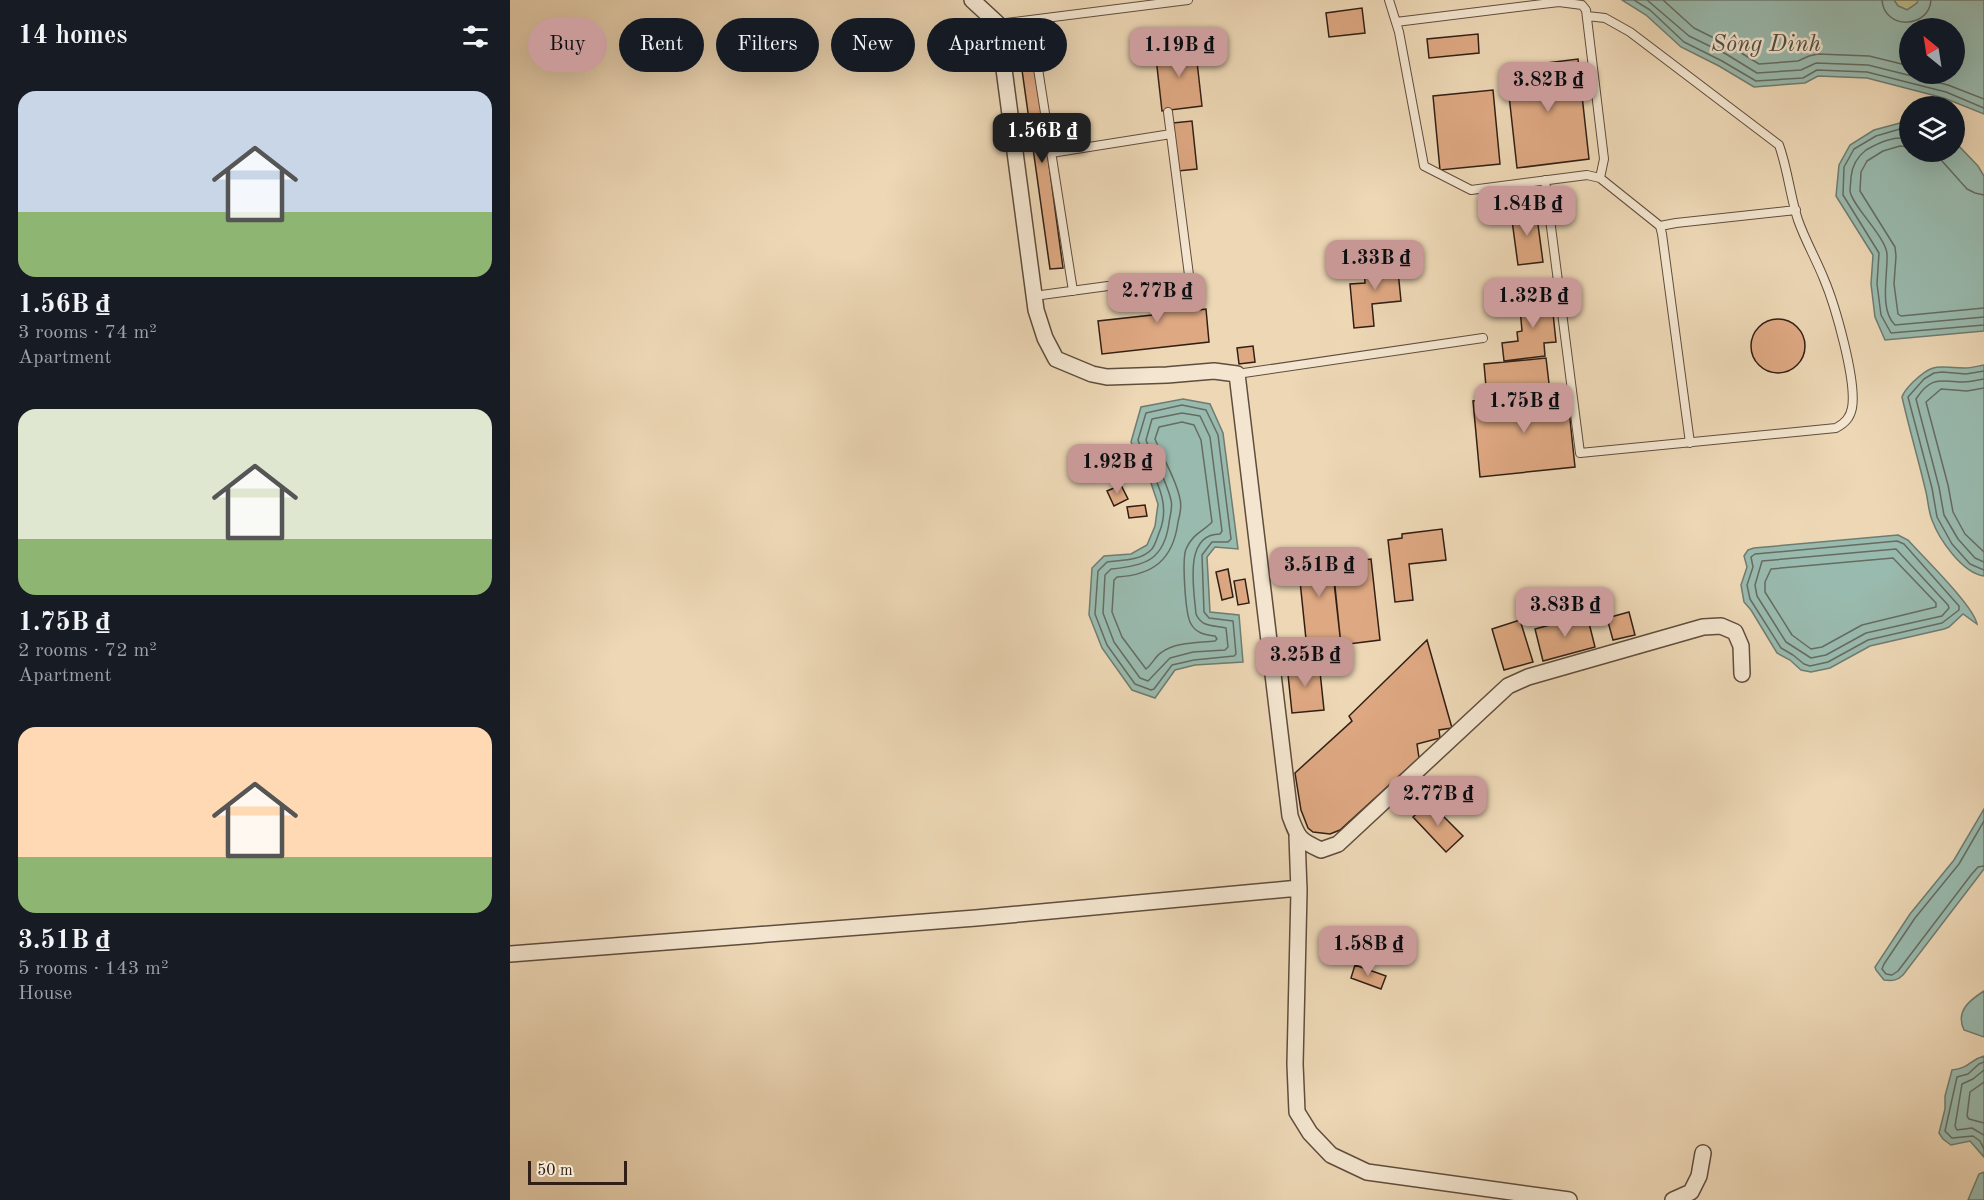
<!DOCTYPE html>
<html lang="en">
<head>
<meta charset="utf-8">
<style>
  body { margin:0; font-family:"Old Standard TT",serif; background:#20242c; color:#f1f3f6; height:100vh; display:flex; flex-direction:column; font-size:22px; white-space:nowrap }
  * { box-sizing:border-box; margin:0 }
  p { font-size:20px; color:#9ea1a6 }
  .icon { flex:none; width:33px; height:33px; fill:none; stroke:currentColor; stroke-width:2; stroke-linecap:round; stroke-linejoin:round }
  .map { position:relative; flex:1; overflow:hidden }
  .panel { display:flex; flex-direction:column; background:#171b24; width:510px }
  .panel>* { flex:none }
  .hud { position:absolute; left:18px; top:18px; width:570px; height:54px; display:flex; gap:12px }
  .needle { width:39px; rotate:330deg }
  .buttons { position:absolute; left:1389px; top:18px; display:grid; gap:12px }
  .buttons a { display:grid; place-items:center; width:66px; height:66px; border-radius:50%; background:#171b24; box-shadow:0 6px 24px #0002; font-size:30px }
  .scale { position:absolute; left:18px; bottom:15px; width:99px; box-sizing:border-box; padding-left:6px; border:3px solid #311f15; border-top:0; font-size:16px; line-height:21px; white-space:nowrap; color:#311f15; -webkit-text-stroke:4px #f3e5cf; paint-order:stroke }
  .price { position:absolute; translate:-50% -51px; padding:0 14px; border-radius:12px; background:#c59692; color:#111; font-size:20px; line-height:39px; filter:drop-shadow(0 2px 3px #0008) }
  .price::after { content:''; position:absolute; left:50%; top:36px; width:18px; height:14px; margin-left:-9px; background:inherit; clip-path:polygon(0 0,100% 0,50% 100%) }
  .price.current { background:#222; color:#fff }
  ul { padding:0; list-style:none }
  li { display:grid; align-content:center; gap:12px; height:318px; padding:0 18px }
  li span { display:grid; place-items:center; height:186px; border-radius:18px; color:#555 }
  li>.icon { margin-inline-start:auto }
  span .icon { width:108px; height:108px; fill:#fffc; stroke-width:1 }
  li b { font-size:26px }
  h2 { display:flex; justify-content:space-between; align-items:center; height:72px; padding:0 18px; font-size:26px }
  .tag { padding:0 21px; border-radius:27px; background:#171b24; box-shadow:0 6px 24px #0002; font-size:21px; line-height:54px }
  .tag.current { background:#c59692; color:#111 }
  main { display:flex; flex:1; min-height:0 }
  .map>svg:first-child { display:block }
</style>
</head>
<body>
<main>
<section class="panel">
<h2>14 homes<svg class="icon" aria-label="filters" viewBox="0 0 24 24"><path d="M4 7h16M4 17h16"/><circle cx="9" cy="7" r="2"/><circle cx="15" cy="17" r="2"/></svg></h2>
<ul>
<li><span style="background:linear-gradient(#c9d6e8 65%,#8fb573 0)"><svg class="icon" aria-label="home" viewBox="0 0 24 24"><path d="M3 11l9-7 9 7M6 9v11h12V9"/></svg></span><div><b>1.56B ₫</b><p>3 rooms · 74 m²</p><p>Apartment</p></div></li>
<li><span style="background:linear-gradient(#dfe7d0 70%,#8fb573 0)"><svg class="icon" aria-label="home" viewBox="0 0 24 24"><path d="M3 11l9-7 9 7M6 9v11h12V9"/></svg></span><div><b>1.75B ₫</b><p>2 rooms · 72 m²</p><p>Apartment</p></div></li>
<li><span style="background:linear-gradient(#ffd9b3 70%,#8fb573 0)"><svg class="icon" aria-label="home" viewBox="0 0 24 24"><path d="M3 11l9-7 9 7M6 9v11h12V9"/></svg></span><div><b>3.51B ₫</b><p>5 rooms · 143 m²</p><p>House</p></div></li>
</ul>
</section>
<div class="map">
<svg width="1474" height="1200" viewBox="0 0 1474 1200">
  <rect width="100%" height="100%" fill="#edd7b5"/>
  <filter id="stains"><feTurbulence type="fractalNoise" baseFrequency=".00333" numOctaves="4"/><feColorMatrix values="0 0 0 0 .2 0 0 0 0 .09 0 0 0 0 .02 0 0 0 .5 -.17"/></filter>
  <radialGradient id="worn" r=".72"><stop offset=".6" stop-color="#630" stop-opacity="0"/><stop offset="1" stop-color="#630" stop-opacity=".3"/></radialGradient>
  <path fill="#bbbd8b" stroke="#766e50" stroke-width="1.5" d="M 1384,0 L 1408,0 L 1408,3 L 1397,10 L 1388,6 Z"/>
  <path fill="#99baae" stroke="#6f7c71" stroke-width="1.5" fill-rule="evenodd" d="M 1112,0 L 1384,0 L 1388,6 L 1397,10 L 1407,3 L 1408,0 L 1474,0 L 1474,114 L 1434,98 L 1357,78 L 1308,76 L 1295,83 L 1244,87 L 1209,66 L 1171,47 L 1136,15 ZM 1400,28 L 1444,28 L 1444,74 L 1400,74 Z
    M 1390,123 L 1399,125 L 1400,152 L 1444,152 L 1445,142 L 1468,166 L 1474,176 L 1474,331 L 1375,340 L 1365,317 L 1361,284 L 1363,255 L 1326,196 L 1329,165 L 1340,145 L 1364,130 Z
    M 1474,365 L 1474,576 C 1452,573 1429,539 1422,520 C 1418,510 1418,498 1415,488 C 1408,458 1399,428 1392,397 C 1394,391 1398,387 1403,382 C 1425,361 1428,368 1455,368 C 1461,368 1468,366 1474,365 Z
    M 673,399 L 700,404 L 713,433 L 728,549 L 705,547 L 697,557 L 700,612 L 729,615 L 733,662 L 685,665 L 665,670 L 645,698 L 622,690 L 592,648 L 579,615 L 582,568 L 594,556 L 621,554 L 637,545 L 645,526 L 648,504 L 640,480 L 621,442 L 631,407 Z
    M 1388,535 L 1398,540 C 1413,557 1463,605 1467,624 L 1453,614 L 1439,627 L 1434,629 L 1360,646 L 1320,668 L 1301,672 L 1291,670 L 1280,660 L 1267,653 L 1241,610 L 1234,602 L 1231,585 L 1237,567 L 1234,556 L 1238,550 L 1244,548 Z
    M 1474,809 L 1474,869 L 1393,975 C 1387,981 1382,981 1374,980 L 1366,970 L 1365,967 L 1400,914 L 1444,860 Z
    M 1474,991 L 1474,1037 L 1454,1030 C 1445,1011 1460,1000 1474,991 Z
    M 1474,1056 L 1474,1157 L 1460,1141 L 1441,1145 L 1433,1139 L 1429,1133 L 1435,1109 L 1435,1096 L 1442,1070 C 1460,1068 1459,1060 1474,1056 Z
    M 1474,1172 L 1474,1200 L 1458,1200 L 1469,1174 Z"/>
  <g fill="none" stroke-linecap="round" stroke-linejoin="round">
    <path stroke="#656c62" stroke-width="1.5" d="M 1124,0 L 1140,10 L 1174,42 L 1212,61 L 1246,81 L 1293,78 L 1307,70 L 1357,72 L 1436,92 L 1474,108
      M 1137,0 L 1179,36 L 1216,54 L 1247,73 L 1291,70 L 1306,63 L 1358,65 L 1438,85 L 1474,99
      M 1153,0 L 1184,28 L 1220,46 L 1249,64 L 1288,61 L 1299,56 L 1308,54 L 1359,56 L 1400,66
      M 1372,0 C 1374,30 1419,29 1421,0
      M 1400,131 L 1390,129 L 1366,136 L 1344,149 L 1334,167 L 1333,195 L 1369,253 L 1367,284 L 1371,315 L 1381,333 L 1474,325
      M 1400,138 C 1382,137 1372,141 1356,150 C 1347,157 1342,166 1341,177 C 1341,181 1340,187 1340,191 C 1342,206 1376,237 1377,254 C 1378,274 1369,310 1385,325 L 1474,317
      M 1400,147 L 1390,146 L 1373,151 L 1357,161 L 1351,172 L 1350,191 L 1385,247 L 1386,256 L 1384,284 L 1388,314 L 1391,316 L 1474,308
      M 1424,152 L 1457,189 L 1465,193 L 1474,195
      M 1474,371 L 1456,374 L 1432,372 L 1424,373 L 1414,379 L 1398,397 L 1422,488 L 1427,517 L 1442,544 L 1460,564 L 1474,570
      M 1474,379 C 1467,380 1461,382 1454,382 C 1430,381 1421,376 1406,399 L 1429,487 L 1434,515 L 1448,539 L 1465,558 L 1474,562
      M 1474,388 L 1457,391 L 1431,389 L 1416,402 L 1438,485 L 1443,512 L 1455,534 L 1474,552
      M 672,405 L 696,410 L 708,435 L 721,539 L 718,542 L 702,542 L 692,555 L 694,612 L 699,618 L 723,621 L 726,654 L 724,656 L 684,660 L 662,665 L 644,689 L 641,690 L 625,684 L 597,645 L 585,614 L 588,571 L 597,562 C 611,560 630,561 641,550 C 645,546 647,538 649,533 C 664,498 639,472 628,440 L 636,413 Z
      M 672,413 L 690,416 L 700,437 L 712,531 L 710,534 C 673,534 684,590 686,614 C 692,628 704,625 716,628 L 718,647 L 715,650 L 683,652 L 660,658 L 638,681 L 630,678 L 604,642 L 593,613 L 595,575 L 601,569 C 635,566 654,560 659,523 C 660,515 663,507 661,500 C 656,478 643,460 636,440 L 642,419 Z
      M 672,422 L 684,425 L 691,440 L 702,522 C 694,531 683,533 676,549 C 672,559 675,614 681,624 C 686,633 695,635 705,636 L 707,639 L 705,641 C 688,643 666,642 652,652 C 645,656 642,665 636,669 L 612,637 L 602,612 L 604,580 L 607,577 C 643,575 663,560 668,522 C 670,515 672,507 670,499 C 666,478 653,459 645,439 L 649,427 Z
      M 1387,541 L 1394,544 L 1449,606 L 1449,610 L 1432,623 L 1358,640 L 1318,662 L 1300,666 L 1294,664 L 1283,655 L 1271,648 L 1240,599 L 1237,585 L 1243,567 L 1241,557 L 1245,554 Z
      M 1386,549 L 1438,605 L 1439,608 L 1432,616 L 1356,633 L 1316,655 L 1301,658 L 1276,642 L 1247,596 L 1245,585 L 1252,561 Z
      M 1383,558 L 1426,603 L 1426,607 L 1352,625 L 1312,647 L 1301,649 L 1282,635 L 1255,592 L 1255,582 L 1261,569 Z
      M 1474,821 L 1449,864 L 1405,918 L 1374,964 L 1372,969 L 1376,974 L 1382,975 L 1388,971 L 1461,875 L 1468,867 L 1474,866
      M 1474,1062 L 1469,1064 L 1458,1074 L 1447,1077 L 1435,1131 L 1442,1138 L 1463,1136 L 1470,1141 L 1474,1149
      M 1474,1070 L 1463,1079 L 1452,1084 L 1445,1126 L 1447,1130 L 1462,1128 L 1474,1135
      M 1474,1082 L 1460,1092 L 1457,1116 L 1459,1119 L 1474,1123"/>
  </g>
  <path fill="#dea882" stroke="#311f15" stroke-width="1.5" d="M 852,8 L 855,33 L 819,37 L 816,13 Z
    M 968,34 L 969,53 L 919,58 L 917,39 Z
    M 685,44 L 692,106 L 652,111 L 645,49 Z
    M 1068,59 L 1079,159 L 1007,168 L 996,68 Z
    M 525,61 L 553,268 L 540,269 L 511,63 Z
    M 983,90 L 990,164 L 930,170 L 923,96 Z
    M 682,121 L 687,169 L 668,171 L 663,123 Z
    M 1026,210 L 1033,262 L 1008,265 L 1001,213 Z
    M 887,261 L 891,301 L 862,304 L 864,326 L 844,328 L 840,284 L 855,283 L 854,264 Z
    M 678,283 L 681,311 L 696,309 L 699,342 L 592,354 L 588,321 L 642,315 L 639,287 Z
    M 1041,294 L 1046,342 L 1034,343 L 1035,356 L 994,361 L 992,343 L 1008,341 L 1007,332 L 1012,331 L 1009,297 Z
    M1241 346a27 27 0 1 1 54 0a27 27 0 1 1-54 0Z
    M 743,346 L 745,362 L 729,364 L 727,348 Z
    M 1036,358 L 1040,392 L 977,398 L 974,364 Z
    M 1057,391 L 1065,467 L 970,477 L 963,401 Z
    M 611,485 L 618,499 L 604,506 L 597,491 Z
    M 635,505 L 637,516 L 619,518 L 617,507 Z
    M 932,529 L 936,560 L 899,564 L 903,600 L 885,602 L 878,540 L 892,538 L 892,534 Z
    M 821,548 L 831,645 L 797,649 L 787,552 Z
    M 861,559 L 870,640 L 831,645 L 822,564 Z
    M 718,569 L 723,597 L 712,600 L 706,572 Z
    M 735,579 L 739,603 L 728,605 L 724,581 Z
    M 1119,612 L 1125,635 L 1103,640 L 1097,618 Z
    M 1077,615 L 1085,647 L 1033,661 L 1025,629 Z
    M 1010,620 L 1023,662 L 994,670 L 982,629 Z
    M 917,640 L 942,728 L 929,730 L 930,738 L 907,744 L 909,758 L 830,830 L 820,834 L 803,832 L 798,828 L 791,810 L 785,773 L 842,721 L 839,716 Z
    M 809,662 L 814,710 L 782,713 L 777,665 Z
    M 919,802 L 953,836 L 936,852 L 903,817 Z
    M 845,965 L 876,976 L 871,989 L 841,978 Z"/>
  <g fill="none" stroke-linecap="round" stroke-linejoin="round">
    <g stroke="#604d3d" stroke-width="10">
      <path id="lane" d="M 879,0 L 889,32 L 914,166 L 961,190 L 1077,175 L 1090,178 L 1150,226 L 1152,234 L 1180,443
        M 886,22 L 1049,2 L 1072,5 L 1076,10 L 1094,159 L 1090,178
        M 488,24 L 678,0
        M 526,56 L 563,291
        M 658,112 L 679,275
        M 541,153 L 661,134
        M 1035,180 L 1070,453 L 1326,428 C 1335,423 1340,418 1342,408 C 1347,381 1325,305 1314,279 C 1306,259 1295,240 1288,220 C 1280,196 1278,170 1269,145 L 1120,32 L 1095,18 L 1077,16
        M 1150,226 L 1166,223 L 1286,210
        M 524,296 L 598,286
        M 727,374 L 973,338"/>
    </g>
    <g stroke="#604d3d" stroke-width="18">
      <path id="street" d="M 462,0 L 488,24 L 526,310 L 535,338 L 546,359 L 582,374 L 597,377 L 657,375 L 704,371 L 727,374 L 780,816 C 788,838 789,840 811,850 L 828,844 L 998,686 L 1018,677 L 1193,627 L 1211,626 L 1225,632 L 1231,646 L 1232,674
        M 787,836 L 789,891 L 785,1064 L 787,1112 L 800,1133 L 821,1155 L 857,1172 L 1059,1200
        M 0,954 L 466,918 L 789,888
        M 1163,1200 L 1181,1192 L 1189,1176 L 1193,1153"/>
    </g>
    <use href="#lane" stroke="#f3e5cf" stroke-width="8"/>
    <use href="#street" stroke="#f3e5cf" stroke-width="15"/>
  </g>
  <g text-anchor="middle" stroke-width="5" stroke-linejoin="round" paint-order="stroke">
    <g font-size="24" font-style="italic" fill="#504e43" stroke="#f3e5cf">
      <text x="1256" y="51">Sông Dinh</text>
    </g>
  </g>
  <rect width="100%" height="100%" filter="url(#stains)"/>
  <rect width="100%" height="100%" fill="url(#worn)"/>
</svg>
<div class="buttons">
<a><svg class="needle" viewBox="-14 -14 28 28"><path d="M0-13l5 13h-10z" fill="#e53935"/><path d="M0 13l5-13h-10z" fill="#9ea1a6"/></svg></a>
<a><svg class="icon" aria-label="layers" viewBox="0 0 24 24"><path d="M12 4l9 5-9 5-9-5zM3 14l9 5 9-5"/></svg></a>
</div>
<div class="scale">50 m</div>
<b class="price" style="left:669px;top:78px">1.19B ₫</b>
<b class="price" style="left:1038px;top:113px">3.82B ₫</b>
<b class="price current" style="left:532px;top:164px">1.56B ₫</b>
<b class="price" style="left:1017px;top:237px">1.84B ₫</b>
<b class="price" style="left:865px;top:291px">1.33B ₫</b>
<b class="price" style="left:647px;top:324px">2.77B ₫</b>
<b class="price" style="left:1023px;top:329px">1.32B ₫</b>
<b class="price" style="left:1014px;top:434px">1.75B ₫</b>
<b class="price" style="left:607px;top:495px">1.92B ₫</b>
<b class="price" style="left:809px;top:598px">3.51B ₫</b>
<b class="price" style="left:1055px;top:638px">3.83B ₫</b>
<b class="price" style="left:795px;top:688px">3.25B ₫</b>
<b class="price" style="left:928px;top:827px">2.77B ₫</b>
<b class="price" style="left:858px;top:977px">1.58B ₫</b>
<div class="hud">
<a class="tag current">Buy</a>
<a class="tag">Rent</a>
<a class="tag">Filters</a>
<a class="tag">New</a>
<a class="tag">Apartment</a>
</div>
</div>
</main>
</body>
</html>
